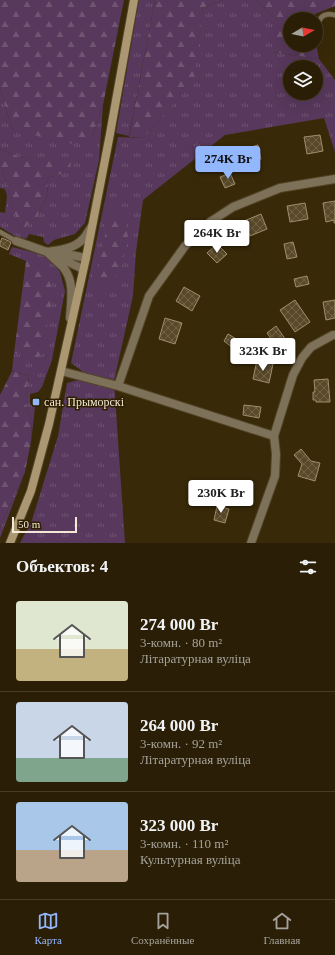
<!DOCTYPE html>
<html lang="ru">
<head>
<meta charset="utf-8">
<style>
  body { margin:0; font-family:Georgia,serif; background:#322710; color:#f1f3f6; height:100vh; display:flex; flex-direction:column; font-size:15px; white-space:nowrap }
  * { box-sizing:border-box; margin:0 }
  p { font-size:13px; color:#a5a29b }
  .icon { flex:none; width:22px; height:22px; fill:none; stroke:currentColor; stroke-width:2; stroke-linecap:round; stroke-linejoin:round }
  .map { position:relative; height:543px; overflow:hidden }
  .details { display:flex; flex-direction:column; background:#2a1f06; flex:1 }
  .details>* { flex:none }
  .needle { width:26px; rotate:80deg }
  .fabs { position:absolute; left:283px; top:12px; display:grid; gap:8px }
  .fabs a { display:grid; place-items:center; width:40px; height:40px; border-radius:50%; background:#2a1f06; box-shadow:0 4px 16px #0002,0 0 0 1px #463d28; font-size:20px }
  .scale { position:absolute; left:12px; bottom:10px; width:65px; box-sizing:border-box; padding-left:4px; border:2px solid #f1e8d6; border-top:0; font-size:11px; line-height:14px; white-space:nowrap; color:#f1e8d6; -webkit-text-stroke:3px #2e1f00; paint-order:stroke }
  .price { position:absolute; translate:-50% -34px; padding:0 9px; border-radius:4px; background:#fff; color:#222; font-size:13px; line-height:26px; filter:drop-shadow(0 1px 2px #0008) }
  .price::after { content:''; position:absolute; left:50%; top:24px; width:12px; height:9px; margin-left:-6px; background:inherit; clip-path:polygon(0 0,100% 0,50% 100%) }
  .price.current { background:#92b7fd; color:#111 }
  ul { padding:0; list-style:none }
  li { display:flex; align-items:center; gap:12px; height:100px; padding:0 16px }
  li+li { border-top:1px solid #463d28 }
  li span { display:grid; place-items:center; flex:none; width:112px; height:80px; border-radius:4px; color:#555 }
  li>.icon { margin-inline-start:auto }
  span .icon { width:48px; height:48px; fill:#fffc; stroke-width:1 }
  li b { font-size:17px }
  h2 { display:flex; justify-content:space-between; align-items:center; height:48px; padding:0 16px; font-size:17px }
  .tabs { display:flex; justify-content:space-around; align-items:center; height:56px; border-top:1px solid #463d28; background:#2a1f06; font-size:11px; color:#a5a29b }
  .tabs a { display:grid; justify-items:center; gap:2px }
  .tabs .current { color:#92b7fd }
  .map>svg:first-child { display:block }
</style>
</head>
<body>
<div class="map">
<svg width="335" height="543" viewBox="0 0 335 543">
  <defs>
    <pattern id="grass-tufts" width="24" height="20" patternUnits="userSpaceOnUse"><rect width="24" height="20" fill="#58385c"/><path d="M3 7l-1-3M5 7V3M7 7l1-3M15 17l-1-3M17 17v-4M19 17l1-3" fill="none" stroke="#705573"/></pattern>
    <pattern id="forest-firs" width="22" height="20" patternUnits="userSpaceOnUse"><rect width="22" height="20" fill="#58385c"/><path d="M5 1l3.5 6h-7zM16 11l3.5 6h-7z" fill="#705573"/></pattern>
    <pattern id="building-cross-hatch" width="8" height="8" patternUnits="userSpaceOnUse"><rect width="8" height="8" fill="#594929"/><path d="M0 0l8 8M0 8l8-8" fill="none" stroke="#716347"/></pattern>
  </defs>
  <rect width="100%" height="100%" fill="#382908"/>
  <path fill="url(#grass-tufts)" fill-rule="evenodd" d="M 139,0 L 155,0 L 129,136 L 116,133 Z
    M 223,0 L 257,0 L 273,17 L 273,52 L 319,59 L 335,80 L 335,152 L 324,118 L 225,135 L 143,200 L 136,252 L 133,296 L 114,381 L 125,543 L 20,543 L 32,520 L 58,436 L 67,383 L 82,379 L 82,371 L 71,363 L 118,137 L 143,138 L 193,81 L 203,8 ZM 290,67 L 316,67 L 316,93 L 290,93 Z
    M 0,88 L 12,129 L 92,137 L 103,105 L 99,160 L 85,223 L 75,234 L 54,240 L 48,245 L 44,242 L 43,237 L 29,234 L 27,238 C 18,241 8,231 0,227 L 0,212 L 5,213 L 7,196 L 5,189 L 0,188 L 0,168 L 2,168 L 20,230 L 37,217 L 47,196 L 48,178 L 69,171 L 70,164 L 20,157 L 0,149 Z
    M 12,247 L 49,256 L 60,272 L 65,291 L 52,360 L 42,387 L 38,392 L 30,394 L 30,404 L 35,407 L 31,442 L 32,419 L 25,404 L 29,376 L 12,371 L 14,353 L 20,353 L 45,261 L 26,261 L 9,254 Z
    M 25,472 L 2,533 L 0,538 L 0,527 Z"/>
  <path fill="url(#forest-firs)" d="M 0,0 L 124,0 L 103,105 L 92,137 L 69,144 L 12,129 L 0,88 Z
    M 155,0 L 223,0 L 203,8 L 194,81 L 143,138 L 129,137 Z
    M 257,0 L 335,0 L 335,6 L 310,16 L 310,19 L 290,19 L 290,45 L 316,44 L 319,59 L 273,52 L 273,17 Z
    M 0,149 L 20,157 L 71,163 L 70,171 L 48,178 L 47,196 L 37,217 L 20,231 L 2,168 L 0,168 Z
    M 110,213 L 117,214 L 125,220 L 128,237 L 122,266 L 109,286 L 99,293 L 96,287 L 100,258 Z
    M 26,261 L 45,261 L 50,284 L 51,303 L 42,354 L 32,363 L 22,361 L 20,353 L 14,353 Z
    M 12,371 L 29,376 L 25,404 L 32,419 L 31,442 L 25,472 L 0,527 L 0,395 Z"/>
  <path fill="url(#building-cross-hatch)" stroke="#a08d6c" d="M 320,135 L 323,151 L 307,154 L 304,137 Z
    M 258,145 L 261,159 L 249,162 L 247,148 Z
    M 230,173 L 235,184 L 225,188 L 220,177 Z
    M 335,201 L 335,223 L 334,223 L 334,220 L 326,222 L 323,203 Z
    M 305,203 L 308,219 L 290,222 L 287,206 Z
    M 261,214 L 267,229 L 250,236 L 244,221 Z
    M 2,238 L 11,242 L 8,250 L 0,246 L 0,243 Z
    M 293,242 L 297,257 L 287,259 L 284,244 Z
    M 217,244 L 227,254 L 217,263 L 207,253 Z
    M 307,276 L 309,284 L 296,287 L 294,279 Z
    M 184,287 L 200,296 L 192,311 L 176,301 Z
    M 295,300 L 310,322 L 295,332 L 280,310 Z
    M 335,300 L 335,318 L 326,320 L 323,302 Z
    M 165,318 L 182,323 L 175,344 L 159,339 Z
    M 276,326 L 286,340 L 276,346 L 267,333 Z
    M 228,334 L 238,340 L 233,348 L 224,341 Z
    M 257,360 L 273,364 L 269,383 L 253,379 Z
    M 328,379 L 330,402 L 316,402 L 316,400 L 313,400 L 313,392 L 315,392 L 314,380 Z
    M 244,405 L 261,407 L 259,418 L 243,415 Z
    M 301,449 L 311,461 L 320,463 L 315,481 L 298,476 L 302,464 L 294,455 Z
    M 217,506 L 229,509 L 225,523 L 214,520 Z"/>
  <g fill="none" stroke-linecap="round" stroke-linejoin="round">
    <g stroke="#524425" stroke-width="6">
      <path id="lane" d="M 316,31 C 319,19 321,12 335,15
        M 0,232 L 16,241"/>
    </g>
    <g stroke="#524425" stroke-width="10">
      <path id="street" d="M 16,241 L 47,252 L 83,269
        M 47,252 C 52,257 58,262 63,267 C 75,281 71,301 70,318
        M 47,252 C 59,250 74,249 83,239 C 87,235 89,230 92,226
        M 56,252 L 86,258
        M 61,371 L 118,386 L 274,436
        M 118,386 L 149,296 L 185,246 L 210,222 L 233,207 L 280,188 L 335,179
        M 251,543 L 275,476 L 276,454 L 274,436 L 293,375 L 302,358 L 311,347 L 333,335 L 335,335"/>
    </g>
    <g stroke="#524425" stroke-width="10">
      <path id="secondary" d="M 10,543 L 31,491 L 49,424 L 86,258 L 110,134 L 134,0"/>
    </g>
    <use href="#lane" stroke="#7d715a" stroke-width="4.5"/>
    <use href="#street" stroke="#7d715a" stroke-width="8"/>
    <use href="#secondary" stroke="#ab9873" stroke-width="8"/>
  </g>
  <rect fill="#92b7fd" stroke="#2e1f00" stroke-width="1.5" x="32" y="398" width="8" height="8" rx="2"/>
  <g text-anchor="middle" stroke-width="3" stroke-linejoin="round" paint-order="stroke">
    <g font-size="12" fill="#f1e8d6" stroke="#2e1f00" text-anchor="start">
      <text x="44" y="406">сан. Прыморскі</text>
    </g>
  </g>
</svg>
<div class="fabs">
<a><svg class="needle" viewBox="-14 -14 28 28"><path d="M0-13l5 13h-10z" fill="#e53935"/><path d="M0 13l5-13h-10z" fill="#a5a29b"/></svg></a>
<a><svg class="icon" aria-label="layers" viewBox="0 0 24 24"><path d="M12 4l9 5-9 5-9-5zM3 14l9 5 9-5"/></svg></a>
</div>
<div class="scale">50 m</div>
<b class="price current" style="left:228px;top:180px">274K Br</b>
<b class="price" style="left:217px;top:254px">264K Br</b>
<b class="price" style="left:263px;top:372px">323K Br</b>
<b class="price" style="left:221px;top:514px">230K Br</b>
</div>
<section class="details">
<h2>Объектов: 4<svg class="icon" aria-label="filters" viewBox="0 0 24 24"><path d="M4 7h16M4 17h16"/><circle cx="9" cy="7" r="2"/><circle cx="15" cy="17" r="2"/></svg></h2>
<ul>
<li><span style="background:linear-gradient(#dfe7d0 60%,#c2b280 0)"><svg class="icon" aria-label="home" viewBox="0 0 24 24"><path d="M3 11l9-7 9 7M6 9v11h12V9"/></svg></span><div><b>274 000 Br</b><p>3-комн. · 80 m²</p><p>Літаратурная вуліца</p></div></li>
<li><span style="background:linear-gradient(#c9d6e8 70%,#7fa58c 0)"><svg class="icon" aria-label="home" viewBox="0 0 24 24"><path d="M3 11l9-7 9 7M6 9v11h12V9"/></svg></span><div><b>264 000 Br</b><p>3-комн. · 92 m²</p><p>Літаратурная вуліца</p></div></li>
<li><span style="background:linear-gradient(#a9c7e8 60%,#b9a48a 0)"><svg class="icon" aria-label="home" viewBox="0 0 24 24"><path d="M3 11l9-7 9 7M6 9v11h12V9"/></svg></span><div><b>323 000 Br</b><p>3-комн. · 110 m²</p><p>Культурная вуліца</p></div></li>
</ul>
</section>
<nav class="tabs">
<a class="current"><svg class="icon" aria-label="map" viewBox="0 0 24 24"><path d="M3 6l6-2 6 2 6-2v14l-6 2-6-2-6 2zM9 4v14M15 6v14"/></svg>Карта</a>
<a><svg class="icon" aria-label="saved" viewBox="0 0 24 24"><path d="M7 4h10v16l-5-4-5 4z"/></svg>Сохранённые</a>
<a><svg class="icon" aria-label="home" viewBox="0 0 24 24"><path d="M3 11l9-7 9 7M6 9v11h12V9"/></svg>Главная</a>
</nav>
</body>
</html>
